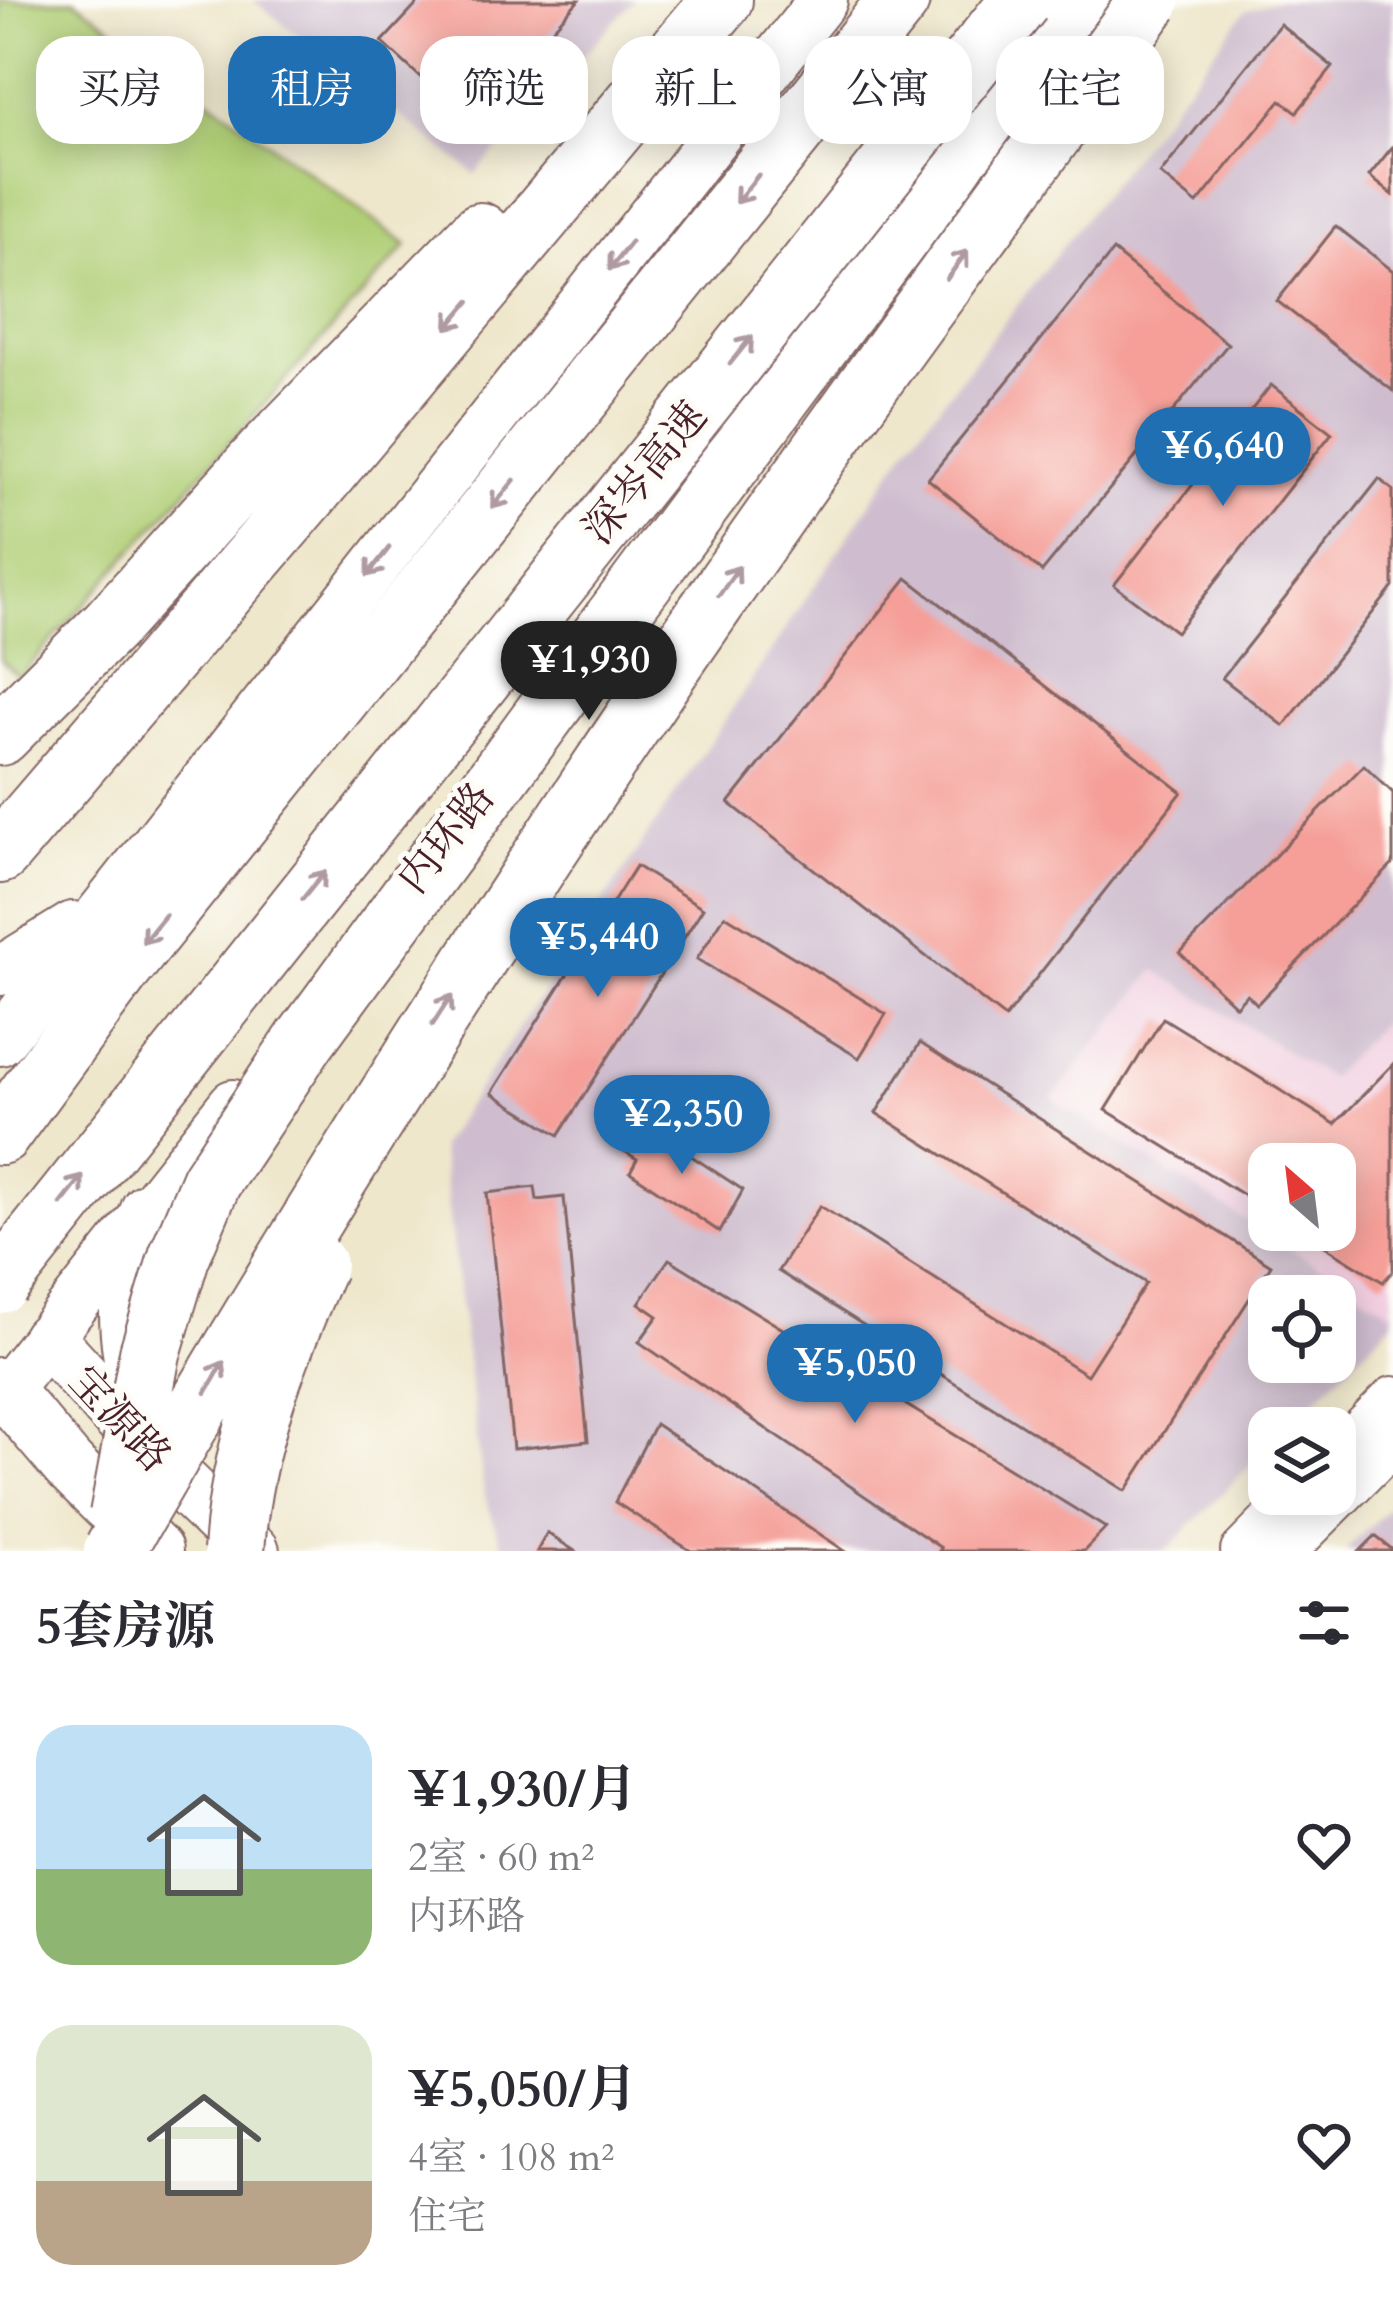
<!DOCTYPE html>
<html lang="zh">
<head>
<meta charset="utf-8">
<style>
  body { margin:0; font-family:Cardo,"Noto Serif SC",serif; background:#f2f2f3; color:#2b2b33; height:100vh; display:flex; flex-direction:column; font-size:45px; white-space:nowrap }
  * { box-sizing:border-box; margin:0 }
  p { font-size:39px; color:#7c7c81 }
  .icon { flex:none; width:66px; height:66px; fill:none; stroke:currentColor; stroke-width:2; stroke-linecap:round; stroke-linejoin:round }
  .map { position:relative; height:1551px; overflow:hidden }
  .details { display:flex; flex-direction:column; background:#fff; flex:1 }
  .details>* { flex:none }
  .hud { position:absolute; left:36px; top:36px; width:1323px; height:108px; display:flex; gap:24px }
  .needle { width:78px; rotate:332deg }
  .fabs { position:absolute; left:1248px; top:1143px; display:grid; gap:24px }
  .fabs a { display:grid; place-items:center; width:108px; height:108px; border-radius:24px; background:#fff; box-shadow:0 6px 30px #0003; font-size:60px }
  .price { position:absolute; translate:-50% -102px; padding:0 27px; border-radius:42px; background:#1f6fb2; color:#fff; font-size:39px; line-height:78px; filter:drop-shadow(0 3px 6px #0008) }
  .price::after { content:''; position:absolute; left:50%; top:72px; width:36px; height:27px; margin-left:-18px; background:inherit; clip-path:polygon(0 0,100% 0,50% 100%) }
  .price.selected { background:#222; color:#fff }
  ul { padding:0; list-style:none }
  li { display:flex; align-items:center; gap:36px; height:300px; padding:0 36px }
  li span { display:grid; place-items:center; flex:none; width:336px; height:240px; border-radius:36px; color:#555 }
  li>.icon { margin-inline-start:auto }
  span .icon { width:144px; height:144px; fill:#fffc; stroke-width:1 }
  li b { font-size:51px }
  h2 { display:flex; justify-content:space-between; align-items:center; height:144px; padding:0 36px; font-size:51px }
  .tag { padding:0 42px; border-radius:36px; background:#fff; box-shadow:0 6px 30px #0003; font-size:42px; line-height:108px }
  .tag.selected { background:#1f6fb2; color:#fff }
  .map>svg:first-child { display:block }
</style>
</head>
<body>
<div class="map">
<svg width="1393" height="1551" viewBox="0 0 1393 1551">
  <rect width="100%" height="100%" fill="#fdfcf7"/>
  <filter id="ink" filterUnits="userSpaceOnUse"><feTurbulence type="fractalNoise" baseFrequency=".00833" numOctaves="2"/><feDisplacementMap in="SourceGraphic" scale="24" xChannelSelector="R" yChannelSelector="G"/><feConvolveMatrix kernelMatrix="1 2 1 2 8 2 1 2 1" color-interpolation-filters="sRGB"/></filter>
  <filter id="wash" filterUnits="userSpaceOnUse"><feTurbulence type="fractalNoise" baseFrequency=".004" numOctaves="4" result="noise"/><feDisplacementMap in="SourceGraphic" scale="48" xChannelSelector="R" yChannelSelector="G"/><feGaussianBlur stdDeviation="2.7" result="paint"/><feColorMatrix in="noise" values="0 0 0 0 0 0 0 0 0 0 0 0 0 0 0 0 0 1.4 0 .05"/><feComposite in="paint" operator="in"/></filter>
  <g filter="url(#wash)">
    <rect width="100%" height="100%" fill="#efe7cc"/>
    <path fill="#f2cfe1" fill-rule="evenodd" d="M 1155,970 L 1329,1078 L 1393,1011 L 1393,1313 L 1052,1100 ZM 1269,1164 L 1335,1164 L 1335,1230 L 1269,1230 Z"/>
    <path fill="#cfbdcf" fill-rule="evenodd" d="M 253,0 L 634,0 L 475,174 Z
      M 1279,0 L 1393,0 L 1393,1011 L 1329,1078 L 1155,970 L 1052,1099 L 1393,1313 L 1393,1321 L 1287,1428 L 1269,1428 L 1269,1446 L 1166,1551 L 504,1551 L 484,1493 L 440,1146 L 911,442 L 1246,10 ZM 1269,1296 L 1335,1296 L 1335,1362 L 1269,1362 Z
      M 1393,1503 L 1393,1551 L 1345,1551 Z"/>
    <path fill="#afce75" stroke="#7c7650" stroke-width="3" d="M 0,0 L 75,0 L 407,245 L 19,677 L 0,659 Z"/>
    <g id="blocks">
      <path fill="#f59f98" d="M 421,0 L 579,0 L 468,121 L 382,42 Z
        M 1280,24 L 1333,67 L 1297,112 L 1281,100 L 1197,204 L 1160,174 Z
        M 1393,146 L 1393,195 L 1369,176 Z
        M 1336,226 L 1393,271 L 1393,391 L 1277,301 Z
        M 1113,251 L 1228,344 L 1042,572 L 928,479 Z
        M 1271,385 L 1332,433 L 1176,632 L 1114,585 Z
        M 1379,479 L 1393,490 L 1393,587 L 1284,726 L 1222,678 Z
        M 907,578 L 1182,792 L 1005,1018 L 729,803 Z
        M 1364,765 L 1393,793 L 1393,864 L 1257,1004 L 1247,994 L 1236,1006 L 1180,953 Z
        M 636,866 L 703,908 L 559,1135 L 492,1093 Z
        M 725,915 L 886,1014 L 859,1058 L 697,959 Z
        M 1163,1018 L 1335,1124 L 1393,1064 L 1393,1271 L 1383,1282 L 1299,1230 L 1335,1230 L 1335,1164 L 1269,1164 L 1269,1211 L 1106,1110 Z
        M 920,1043 L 1271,1265 L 1126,1491 L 778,1271 L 820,1206 L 1087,1375 L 1146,1283 L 876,1113 Z
        M 641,1123 L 743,1190 L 720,1232 L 630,1172 L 637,1159 L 621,1149 Z
        M 535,1187 L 537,1200 L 564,1197 L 588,1441 L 513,1449 L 487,1193 Z
        M 669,1259 L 1106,1528 L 1084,1551 L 939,1551 L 941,1548 L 639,1342 L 658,1316 L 639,1303 Z
        M 655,1424 L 845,1551 L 691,1551 L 615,1502 Z
        M 547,1533 L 575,1551 L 537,1551 Z
        M 1375,1536 L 1393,1550 L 1393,1551 L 1360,1551 Z"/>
    </g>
  </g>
  <g filter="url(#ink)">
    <use href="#blocks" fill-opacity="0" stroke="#846563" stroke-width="3"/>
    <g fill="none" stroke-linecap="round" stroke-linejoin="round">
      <g stroke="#846563" stroke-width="46">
        <path id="tertiary" d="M 1335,1457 L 1393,1398
          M 1242,1551 L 1298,1494
          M 1285,1551 L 1393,1443"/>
      </g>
      <g stroke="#846563" stroke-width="52">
        <path id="secondary" d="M 992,147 L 1109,0
          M 0,971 L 73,926
          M 0,1041 L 823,0
          M 5,1392 L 233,1104"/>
      </g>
      <g stroke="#846563" stroke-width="58">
        <path id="primary" d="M 49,1340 L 167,1469 L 252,1551
          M 0,1385 L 69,1466 L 155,1551
          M 140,1400 C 121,1328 122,1280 148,1210"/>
      </g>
      <g stroke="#846563" stroke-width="64">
        <path id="motorway" d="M 614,620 L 947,173 L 1060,0
          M 0,735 L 109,626 L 266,453 L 480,233
          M 0,853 L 313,488 L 722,0
          M 0,1134 L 121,969 L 899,0"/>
      </g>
      <use href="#tertiary" stroke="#fff" stroke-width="42"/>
      <use href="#secondary" stroke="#fff" stroke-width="48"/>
      <use href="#primary" stroke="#fff" stroke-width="54"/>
      <use href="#motorway" stroke="#fff" stroke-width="60"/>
      <g stroke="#846563" stroke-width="64" stroke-linecap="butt">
        <path id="motorway-bridge" d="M 0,1283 L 1021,0
          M 120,1515 L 150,1353 L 179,1257 L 211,1181 L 305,1040 L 614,620
          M 114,1551 C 304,1224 505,904 721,593 C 860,393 1006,197 1150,0
          M 234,1551 C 240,1450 276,1357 316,1265"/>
      </g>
      <use href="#motorway-bridge" stroke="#fff" stroke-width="60"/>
    </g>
    <defs><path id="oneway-shaft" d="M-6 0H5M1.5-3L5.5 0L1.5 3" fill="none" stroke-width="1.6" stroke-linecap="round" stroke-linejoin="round" transform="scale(3)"/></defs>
    <g stroke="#ae9aa0">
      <use href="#oneway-shaft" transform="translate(747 189) rotate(129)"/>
      <use href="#oneway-shaft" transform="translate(620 256) rotate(128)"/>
      <use href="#oneway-shaft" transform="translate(957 265) rotate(-54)"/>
      <use href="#oneway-shaft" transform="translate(458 315) rotate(130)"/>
      <use href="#oneway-shaft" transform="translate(741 350) rotate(-51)"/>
      <use href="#oneway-shaft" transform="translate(503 494) rotate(129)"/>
      <use href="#oneway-shaft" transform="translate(378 562) rotate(128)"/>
      <use href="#oneway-shaft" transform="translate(729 581) rotate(-55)"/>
      <use href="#oneway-shaft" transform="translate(314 885) rotate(-51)"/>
      <use href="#oneway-shaft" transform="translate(154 929) rotate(129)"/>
      <use href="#oneway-shaft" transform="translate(442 1010) rotate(-57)"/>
      <use href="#oneway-shaft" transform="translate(72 1190) rotate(-52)"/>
      <use href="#oneway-shaft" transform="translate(215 1377) rotate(-60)"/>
    </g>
  </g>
  <g text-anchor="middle" stroke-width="10" stroke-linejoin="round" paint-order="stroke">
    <g font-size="42" fill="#4a1f2b" stroke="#fdfcf7">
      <text transform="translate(644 472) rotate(-51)" y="15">深岑高速</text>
      <text transform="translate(445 837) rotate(-52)" y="15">内环路</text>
      <text transform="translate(121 1418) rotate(47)" y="15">宝源路</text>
    </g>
  </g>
</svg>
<div class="fabs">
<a><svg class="needle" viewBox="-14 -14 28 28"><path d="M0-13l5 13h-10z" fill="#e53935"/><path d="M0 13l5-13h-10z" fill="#7c7c81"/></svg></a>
<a><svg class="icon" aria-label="locate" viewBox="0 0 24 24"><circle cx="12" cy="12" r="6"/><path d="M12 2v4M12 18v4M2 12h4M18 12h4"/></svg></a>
<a><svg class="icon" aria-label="layers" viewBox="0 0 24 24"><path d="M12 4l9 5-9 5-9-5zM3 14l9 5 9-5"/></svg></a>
</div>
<b class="price" style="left:1223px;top:509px">¥6,640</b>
<b class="price selected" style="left:589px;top:723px">¥1,930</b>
<b class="price" style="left:598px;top:1000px">¥5,440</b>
<b class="price" style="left:682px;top:1177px">¥2,350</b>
<b class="price" style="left:855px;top:1426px">¥5,050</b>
<div class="hud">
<a class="tag">买房</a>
<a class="tag selected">租房</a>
<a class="tag">筛选</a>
<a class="tag">新上</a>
<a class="tag">公寓</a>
<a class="tag">住宅</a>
</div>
</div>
<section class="details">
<h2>5套房源<svg class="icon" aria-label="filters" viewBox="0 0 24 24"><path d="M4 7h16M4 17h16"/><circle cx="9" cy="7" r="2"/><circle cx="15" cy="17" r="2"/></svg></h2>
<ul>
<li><span style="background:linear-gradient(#bfe0f5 60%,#8fb573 0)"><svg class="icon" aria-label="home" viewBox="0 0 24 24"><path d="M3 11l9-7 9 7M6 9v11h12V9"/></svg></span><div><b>¥1,930/月</b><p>2室 · 60 m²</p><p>内环路</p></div><svg class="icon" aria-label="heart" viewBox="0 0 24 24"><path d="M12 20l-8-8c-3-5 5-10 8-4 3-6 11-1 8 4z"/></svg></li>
<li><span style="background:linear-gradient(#dfe7d0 65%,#b9a48a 0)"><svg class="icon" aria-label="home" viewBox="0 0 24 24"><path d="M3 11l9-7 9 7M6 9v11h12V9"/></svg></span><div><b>¥5,050/月</b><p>4室 · 108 m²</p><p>住宅</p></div><svg class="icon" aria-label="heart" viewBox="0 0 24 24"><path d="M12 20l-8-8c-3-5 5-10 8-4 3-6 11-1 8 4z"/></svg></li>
</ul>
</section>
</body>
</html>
